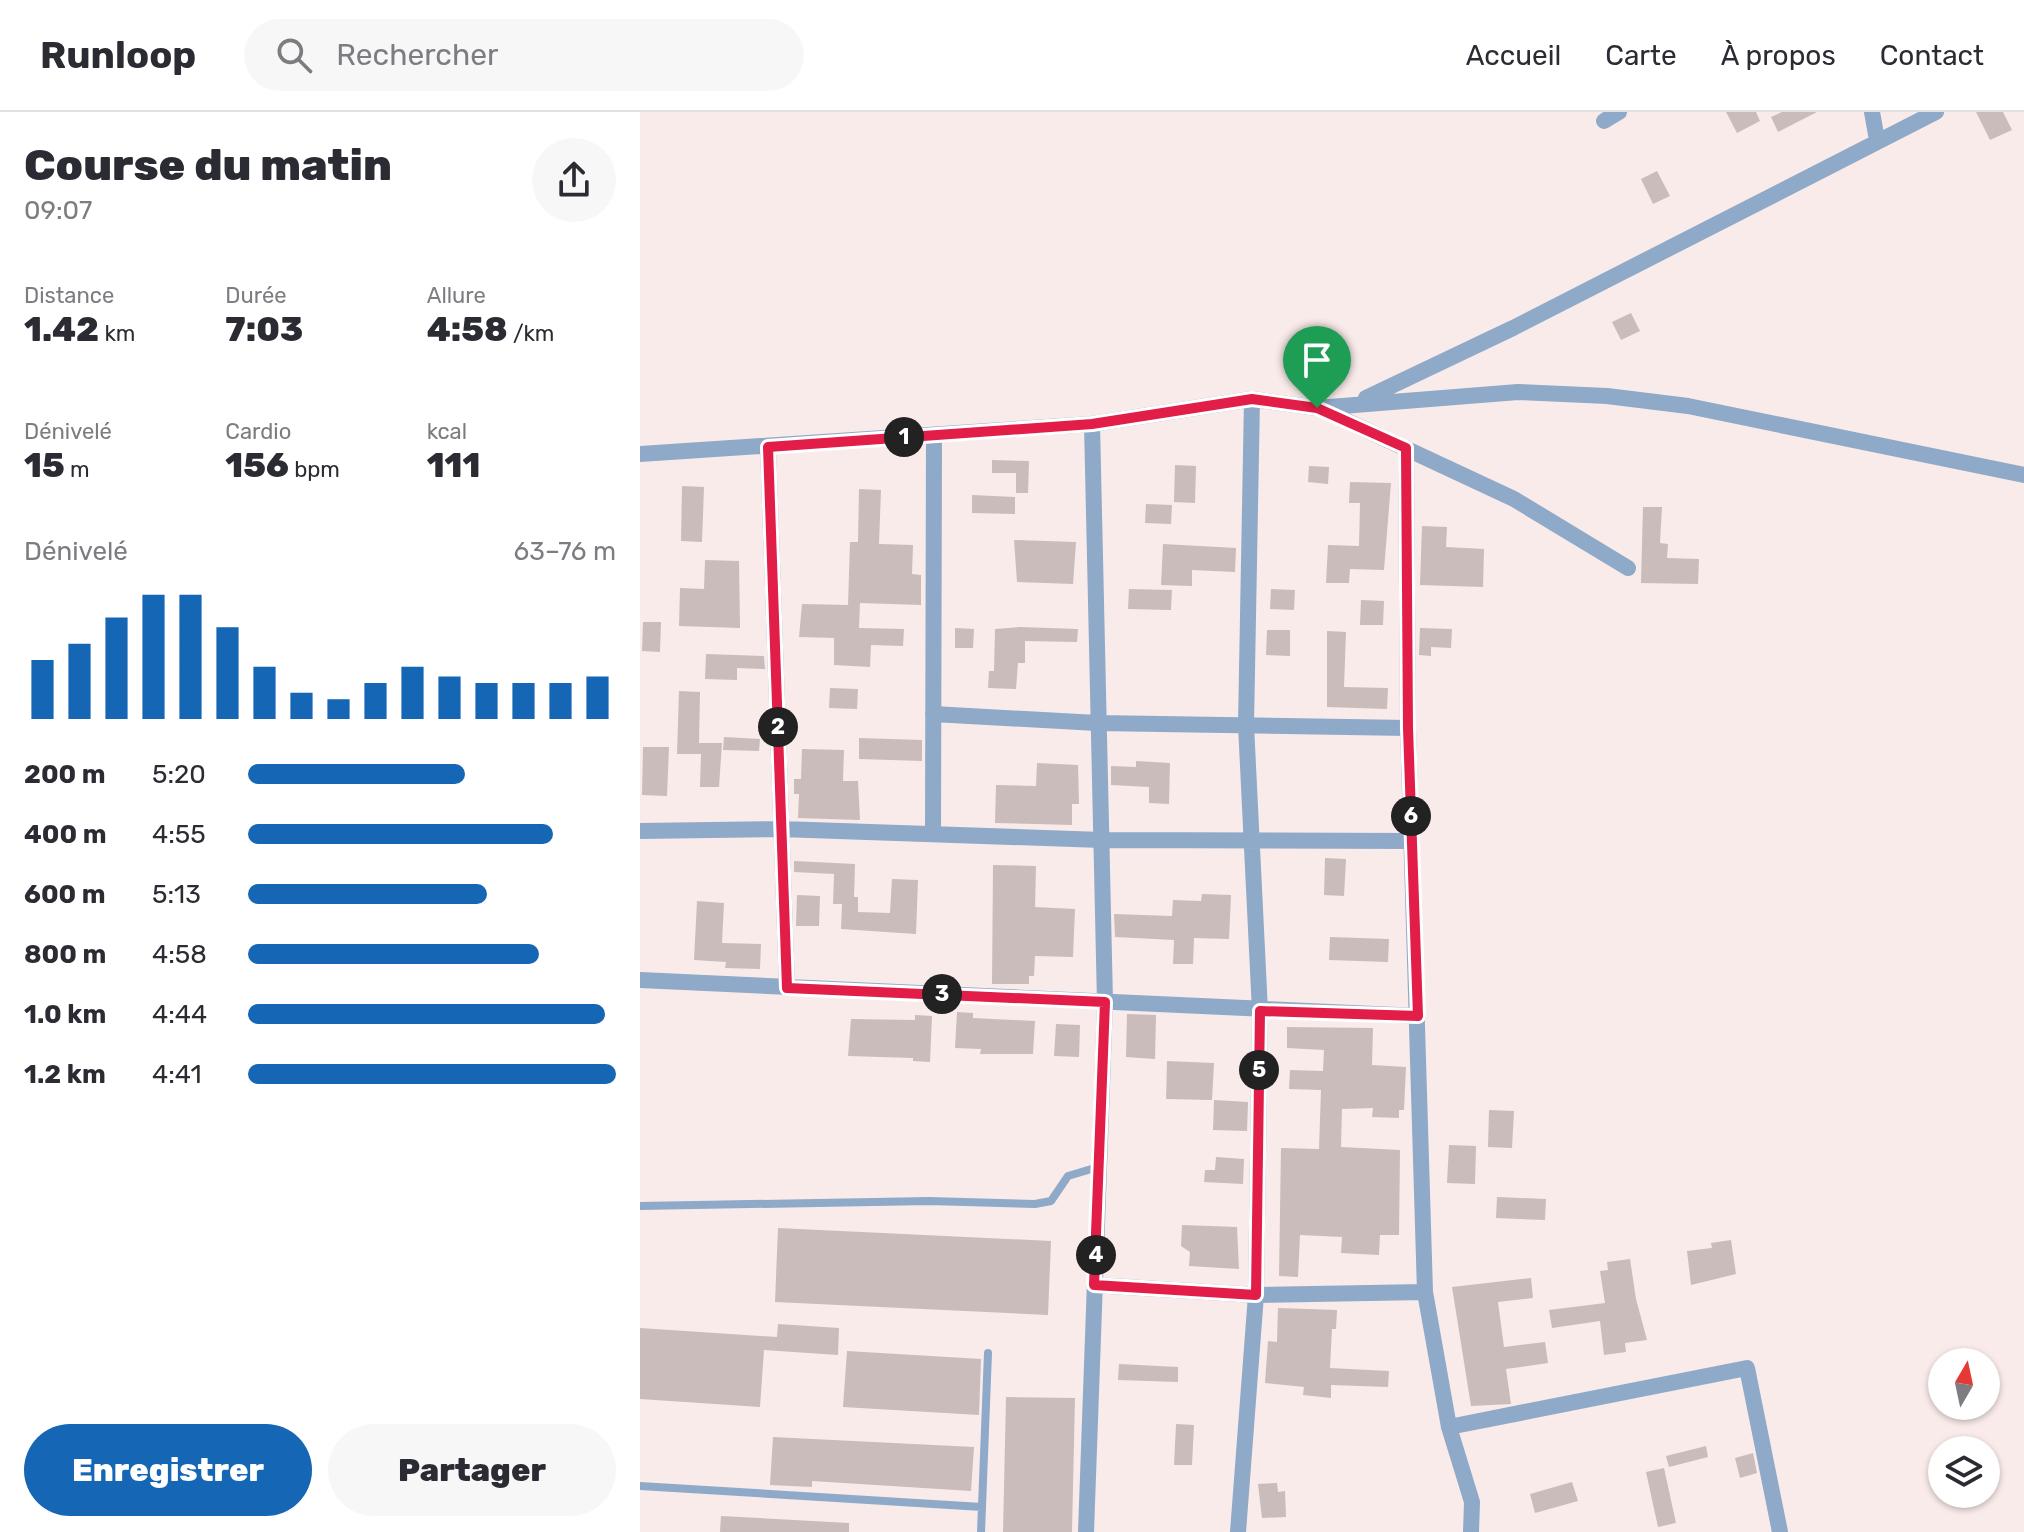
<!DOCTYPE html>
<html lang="fr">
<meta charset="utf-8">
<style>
:root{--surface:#fff;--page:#f7f7f7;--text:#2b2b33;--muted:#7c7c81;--line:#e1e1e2;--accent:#1566b4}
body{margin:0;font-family:Rubik,sans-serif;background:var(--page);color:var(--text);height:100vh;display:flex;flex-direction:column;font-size:30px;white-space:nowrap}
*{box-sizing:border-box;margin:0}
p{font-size:26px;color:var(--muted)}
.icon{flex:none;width:44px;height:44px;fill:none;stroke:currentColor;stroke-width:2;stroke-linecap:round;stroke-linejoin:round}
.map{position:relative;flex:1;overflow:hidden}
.sheet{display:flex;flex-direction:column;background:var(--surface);width:640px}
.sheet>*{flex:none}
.needle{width:52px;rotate:9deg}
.buttons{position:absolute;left:1288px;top:1236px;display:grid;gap:16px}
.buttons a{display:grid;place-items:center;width:72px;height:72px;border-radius:50%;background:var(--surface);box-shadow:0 2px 6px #0004;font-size:40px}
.pin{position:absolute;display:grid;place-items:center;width:68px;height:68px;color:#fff;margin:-82px -34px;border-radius:50% 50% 50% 0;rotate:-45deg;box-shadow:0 0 8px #0007}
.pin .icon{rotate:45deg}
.km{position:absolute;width:40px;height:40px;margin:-20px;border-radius:50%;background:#222;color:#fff;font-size:22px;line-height:40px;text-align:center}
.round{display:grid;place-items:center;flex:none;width:84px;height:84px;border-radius:42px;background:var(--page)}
.headline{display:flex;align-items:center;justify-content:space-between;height:136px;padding:0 24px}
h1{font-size:44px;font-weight:800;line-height:60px}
.stats{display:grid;grid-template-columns:repeat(3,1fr);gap:12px;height:136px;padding:8px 24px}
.stats div{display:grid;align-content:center}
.stats b{font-size:34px;font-weight:800}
.stats small{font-size:22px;font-weight:400}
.stats p{font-size:22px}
.chart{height:224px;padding:16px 24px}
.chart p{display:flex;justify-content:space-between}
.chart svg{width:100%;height:144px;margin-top:8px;stroke:var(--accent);stroke-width:6}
.primary-button{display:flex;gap:16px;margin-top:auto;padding:16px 24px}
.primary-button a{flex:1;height:92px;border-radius:48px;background:var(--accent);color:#fff;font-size:32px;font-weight:800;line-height:92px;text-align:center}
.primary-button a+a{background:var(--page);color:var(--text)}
ul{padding:0 24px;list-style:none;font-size:26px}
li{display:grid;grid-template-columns:128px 96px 1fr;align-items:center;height:60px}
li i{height:20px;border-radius:10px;background:var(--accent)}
header{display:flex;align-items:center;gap:48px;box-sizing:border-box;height:112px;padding:0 40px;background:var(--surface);border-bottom:2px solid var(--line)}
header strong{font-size:38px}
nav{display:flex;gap:44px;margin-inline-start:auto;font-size:28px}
.search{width:560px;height:72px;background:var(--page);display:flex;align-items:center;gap:20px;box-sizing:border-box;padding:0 28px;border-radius:44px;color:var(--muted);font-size:30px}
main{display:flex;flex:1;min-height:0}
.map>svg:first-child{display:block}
</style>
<header>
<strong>Runloop</strong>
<div class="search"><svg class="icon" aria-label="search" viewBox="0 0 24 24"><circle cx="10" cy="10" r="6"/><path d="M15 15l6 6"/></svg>Rechercher</div>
<nav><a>Accueil</a><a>Carte</a><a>À propos</a><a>Contact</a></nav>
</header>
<main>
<section class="sheet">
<div class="headline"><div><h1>Course du matin</h1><p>09:07</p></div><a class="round"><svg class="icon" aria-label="share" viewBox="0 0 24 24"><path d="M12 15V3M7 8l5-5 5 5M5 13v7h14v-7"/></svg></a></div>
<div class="stats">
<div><p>Distance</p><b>1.42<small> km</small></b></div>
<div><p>Durée</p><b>7:03</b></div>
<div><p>Allure</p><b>4:58<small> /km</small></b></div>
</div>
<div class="stats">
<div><p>Dénivelé</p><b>15<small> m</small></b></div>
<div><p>Cardio</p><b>156<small> bpm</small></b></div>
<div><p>kcal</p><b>111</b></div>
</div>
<div class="chart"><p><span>Dénivelé</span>63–76 m</p>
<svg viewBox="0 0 160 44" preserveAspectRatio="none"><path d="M5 44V26M15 44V21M25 44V13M35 44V6M45 44V6M55 44V16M65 44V28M75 44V36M85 44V38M95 44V33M105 44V28M115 44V31M125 44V33M135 44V33M145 44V33M155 44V31"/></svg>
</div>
<ul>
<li><b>200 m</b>5:20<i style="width:59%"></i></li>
<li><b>400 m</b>4:55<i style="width:83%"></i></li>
<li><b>600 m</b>5:13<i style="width:65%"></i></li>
<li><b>800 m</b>4:58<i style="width:79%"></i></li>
<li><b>1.0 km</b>4:44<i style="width:97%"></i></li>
<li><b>1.2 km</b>4:41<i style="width:100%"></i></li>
</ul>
<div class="primary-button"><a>Enregistrer</a><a>Partager</a></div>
</section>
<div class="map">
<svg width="1384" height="1420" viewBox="0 0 1384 1420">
<rect width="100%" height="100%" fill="#f9ebe9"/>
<!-- building -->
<path fill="#c9bcbb" d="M1086,0H1116L1120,9L1097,21Z
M1142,0H1177L1138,20L1131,5Z
M1336,0H1363L1372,18L1350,28Z
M1017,59L1030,84L1013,92L1001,67Z
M991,201L1000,219L981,228L972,210Z
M352,348L389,349L388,381H376V361H352Z
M535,353L556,354L555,391L534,390Z
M669,354L689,355L688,372L668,370Z
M710,370L751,371L744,458L710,457L709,471H686L688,433L719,434L720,391H709Z
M42,374L64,375L62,430L41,429Z
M219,377L241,378L239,432L273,433L272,462L281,463V493L220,491L219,516L264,517L263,534L231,533L230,555L194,553V526L159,525L162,492L208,493L210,430H218Z
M332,383L375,385V402L332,401Z
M506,392L532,393L531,412L505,411Z
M1003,395H1022L1020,431L1028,432L1027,446L1059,447L1058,472L1001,471Z
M782,414L807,415L806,435L844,437L843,475L780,473Z
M374,428L436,430L433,472L377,470Z
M523,432L596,436L595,460L552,458V474L521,473Z
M65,448L99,449L100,516L39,514L40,476L64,477Z
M489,477L532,478L531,498L488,497Z
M631,477L655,478L654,498L630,497Z
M721,488L744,489L743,513H720Z
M3,510H21L20,540L2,539Z
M380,515L438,517L437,530L385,529V551H378L376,577L348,576L349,559H354L355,517Z
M315,516L334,517L333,536H315Z
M780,516L812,517L811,536L791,535V544L779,543Z
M627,518H650V544L626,543Z
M687,519L706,520L704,575L748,576L747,597L687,595Z
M66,542L124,544L125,557L97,556V568L65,567Z
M190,576L218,577L217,597L189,596Z
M39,579L60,580L59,631H82L79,675H60L61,642H37Z
M84,625L120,627L119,639L83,638Z
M219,626L282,628V649L219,647Z
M3,635H29L27,684L2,683Z
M162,637L204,638L203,669H218L220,708L158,706L159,682H154V667H161Z
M496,649L530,651L529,692L509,691V675L471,673V654L496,655Z
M397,651L438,653L439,692H432V713L355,711L356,673L396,674Z
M685,746L706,747L704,784L684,783Z
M154,749L215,752L214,785H218V800L250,801L252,767L278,768L276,822L201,817L202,792H193L194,762L154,760Z
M353,753L396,754L395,795L435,797L433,845L395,844L394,864H389V872H352Z
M562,782L591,783L589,827L554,826L553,852H533L534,828L475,825L474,802L532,804L533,788L561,789Z
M157,783L180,784L179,814H156Z
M57,789L84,791L82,831L121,832L120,857L85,856L86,850L54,848Z
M690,825L749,827L748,850L689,848Z
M317,900L333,901V906L395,909L393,942H340L341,937L315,936Z
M487,902L516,903L515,947L486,945Z
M275,903L292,904L290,950L273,949V946L208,944L211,907L275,908Z
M416,912L440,913L439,945L414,944Z
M647,915L733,916L732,953L766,955L764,998H759V1006L732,1005L733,996L702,997L701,1035L760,1038L759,1123H740L739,1143L701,1141L702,1125L660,1123L658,1165L639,1164L641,1036L679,1037L681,978L649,977L650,958L683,959L684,938L647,936Z
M527,949L574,951L572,988L526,987Z
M574,988L608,990L607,1019L573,1018Z
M849,998L874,999L872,1036L848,1035Z
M809,1033L836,1034L835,1072L807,1071Z
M576,1045L604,1047L603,1072L564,1070L565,1058H575Z
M857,1085L906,1087L905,1108L856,1106Z
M542,1113L597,1115L599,1157L549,1154L550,1140L541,1134Z
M138,1116L411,1129L408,1203L135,1190Z
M1091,1128L1096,1162L1051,1173L1047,1139L1072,1136L1071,1131Z
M990,1147L996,1187L1007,1228L985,1231L986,1240L964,1243L960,1209L912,1216L909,1198L965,1191L960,1159L968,1158L967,1150Z
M891,1166L893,1186L858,1190L864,1235L905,1230L908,1251L866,1257L871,1292L831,1294L812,1175Z
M638,1196L697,1198L696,1217H692L690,1256L749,1259L748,1275L691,1273V1286L663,1283L664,1275L625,1271L628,1229L637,1230Z
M138,1212L199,1216L198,1243L124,1238L120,1295L0,1287V1216L137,1225Z
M207,1239L341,1247L339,1303L203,1295Z
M479,1252L538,1255V1270L478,1268Z
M366,1285L435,1286L432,1420H363Z
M536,1312L554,1313L552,1353H534Z
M133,1325L334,1335L331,1379L172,1369V1375L130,1373Z
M1066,1334L1068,1345L1029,1355L1026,1344Z
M1113,1341L1117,1361L1100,1366L1095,1346Z
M1024,1356L1036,1411L1018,1415L1006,1360Z
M932,1370L938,1389L895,1401L890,1382Z
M637,1371L638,1380L645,1379L646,1405L622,1406L618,1372Z
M81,1404L209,1411V1420H80Z"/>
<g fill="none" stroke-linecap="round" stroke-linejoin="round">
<!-- service -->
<path stroke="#8fa9c8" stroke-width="8" d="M0,1094L289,1089L395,1092L411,1089L428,1064L458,1055
M0,1374L342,1395
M341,1420L348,1241"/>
<!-- minor -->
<path stroke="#8fa9c8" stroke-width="16" d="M1232,0L1237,28
M964,9L979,0
M726,286L873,216L1296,0
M679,296L874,387L988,456
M128,335L147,876
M766,336L768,616L785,1180L809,1315L832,1390L831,1420
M0,342L452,312L612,287L677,296L878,280L967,284L1048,294L1384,363
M293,602L457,611L768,616
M0,719L141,717L462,728L772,729
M293,722L294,323
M0,868L778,904
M454,1173L616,1183L785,1180
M809,1315L1107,1256L1140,1420
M446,1420L465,890L452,312
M598,1420L616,1183L620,899L606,613L612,287"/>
</g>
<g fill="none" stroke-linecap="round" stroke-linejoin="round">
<!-- route casing -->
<g stroke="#fff" stroke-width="16">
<path id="route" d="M612,287L677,296L766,336L768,616L778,904L620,899L616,1183L454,1173L465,890L147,876L128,335L452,312Z"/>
</g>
<!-- route -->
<use href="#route" stroke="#e11d48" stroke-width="10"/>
</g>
</svg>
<div class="buttons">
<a><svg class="needle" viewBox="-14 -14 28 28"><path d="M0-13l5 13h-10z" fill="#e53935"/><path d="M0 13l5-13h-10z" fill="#7c7c81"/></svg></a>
<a><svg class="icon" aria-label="layers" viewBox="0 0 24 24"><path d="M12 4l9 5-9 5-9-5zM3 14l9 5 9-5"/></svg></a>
</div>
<div class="pin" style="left:677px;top:296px;background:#1e9e55"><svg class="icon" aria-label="arrive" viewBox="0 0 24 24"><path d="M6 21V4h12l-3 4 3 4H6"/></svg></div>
<b class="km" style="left:264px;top:325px">1</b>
<b class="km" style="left:138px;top:615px">2</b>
<b class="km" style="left:302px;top:882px">3</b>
<b class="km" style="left:456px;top:1143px">4</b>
<b class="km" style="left:619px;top:958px">5</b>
<b class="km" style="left:771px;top:704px">6</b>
</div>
</main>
